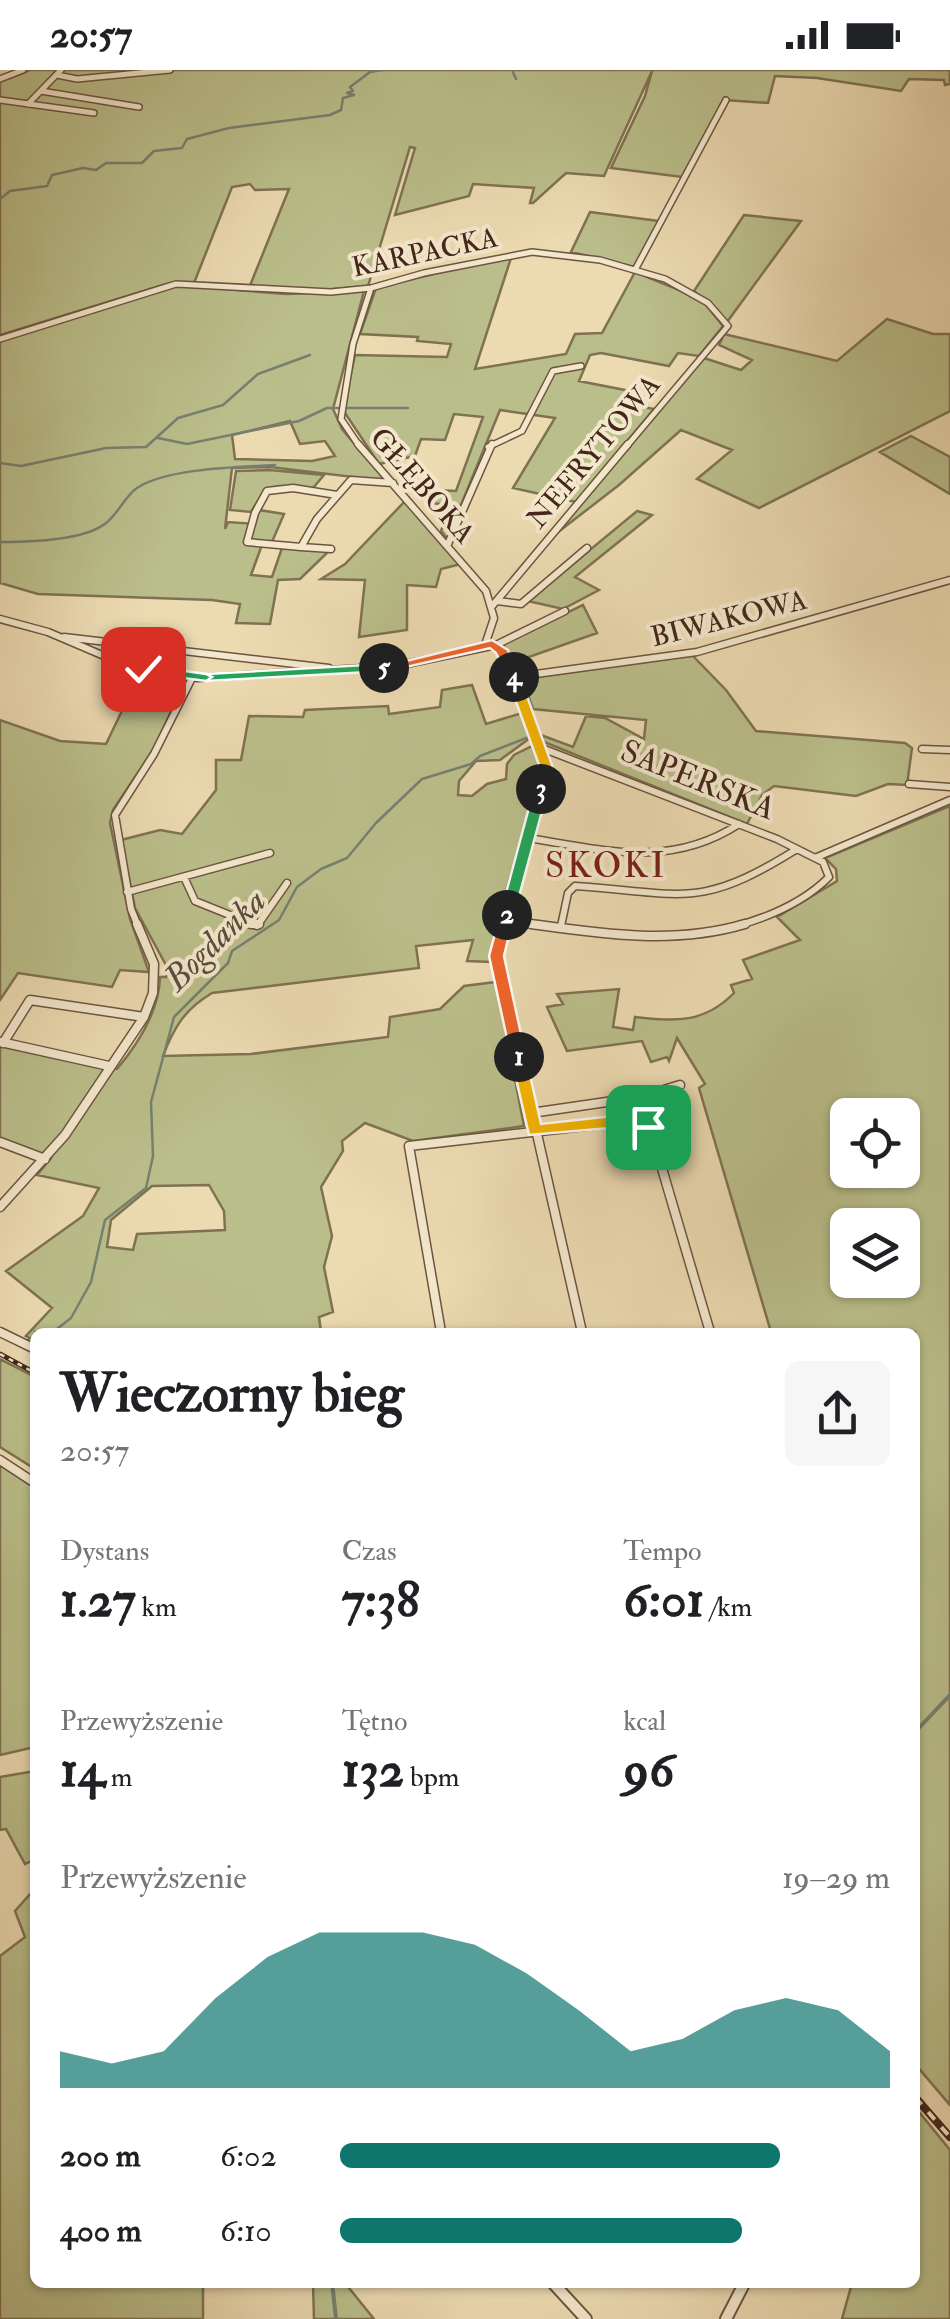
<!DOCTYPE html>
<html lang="pl">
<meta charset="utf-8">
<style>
:root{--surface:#fff;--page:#f6f6f6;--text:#202124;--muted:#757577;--accent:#0f766e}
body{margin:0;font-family:"IM FELL Double Pica",serif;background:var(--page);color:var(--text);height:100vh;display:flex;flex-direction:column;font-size:38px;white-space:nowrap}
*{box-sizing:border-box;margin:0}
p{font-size:32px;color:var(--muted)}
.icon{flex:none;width:55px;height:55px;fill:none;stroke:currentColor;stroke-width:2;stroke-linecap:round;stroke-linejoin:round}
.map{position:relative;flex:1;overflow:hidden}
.details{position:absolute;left:30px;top:1258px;width:890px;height:960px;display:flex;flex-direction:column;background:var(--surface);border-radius:15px;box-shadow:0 2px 8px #0004}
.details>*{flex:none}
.fabs{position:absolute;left:830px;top:1028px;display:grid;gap:20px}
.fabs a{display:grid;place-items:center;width:90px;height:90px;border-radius:15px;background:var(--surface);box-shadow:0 2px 8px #0004;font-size:50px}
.pin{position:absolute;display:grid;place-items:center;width:85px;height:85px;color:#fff;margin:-42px;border-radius:20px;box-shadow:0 5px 15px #0006}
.km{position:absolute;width:50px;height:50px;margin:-25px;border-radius:50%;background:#222;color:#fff;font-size:28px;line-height:50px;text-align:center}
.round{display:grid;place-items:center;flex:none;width:105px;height:105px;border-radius:15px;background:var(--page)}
.summary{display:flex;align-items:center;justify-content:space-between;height:170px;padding:0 30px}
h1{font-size:55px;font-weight:700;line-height:75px}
.metrics{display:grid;grid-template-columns:repeat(3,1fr);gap:15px;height:170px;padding:10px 30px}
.metrics div{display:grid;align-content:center}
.metrics b{font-size:50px;font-weight:700}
.metrics small{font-size:28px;font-weight:400}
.metrics p{font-size:28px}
.chart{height:280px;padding:20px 30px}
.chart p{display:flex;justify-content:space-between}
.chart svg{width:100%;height:180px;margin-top:10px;fill:var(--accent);opacity:.7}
ul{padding:0 30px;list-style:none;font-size:32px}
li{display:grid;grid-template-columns:160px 120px 1fr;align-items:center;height:75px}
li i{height:25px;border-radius:12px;background:var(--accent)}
.status{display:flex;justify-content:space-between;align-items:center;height:70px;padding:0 50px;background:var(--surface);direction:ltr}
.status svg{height:28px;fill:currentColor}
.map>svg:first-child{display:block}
</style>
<div class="status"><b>20:57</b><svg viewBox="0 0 49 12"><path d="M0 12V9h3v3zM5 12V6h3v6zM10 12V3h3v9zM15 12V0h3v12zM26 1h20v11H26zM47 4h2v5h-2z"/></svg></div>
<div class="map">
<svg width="950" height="2249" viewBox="0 0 950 2249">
<rect width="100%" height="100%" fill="#ecdab1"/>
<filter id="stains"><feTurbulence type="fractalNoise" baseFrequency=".002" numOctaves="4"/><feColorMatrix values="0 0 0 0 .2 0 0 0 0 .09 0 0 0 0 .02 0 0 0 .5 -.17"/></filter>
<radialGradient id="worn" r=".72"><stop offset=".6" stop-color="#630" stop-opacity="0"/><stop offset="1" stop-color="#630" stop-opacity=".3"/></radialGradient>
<!-- green -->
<path fill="#babe8a" stroke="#7f7252" stroke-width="2.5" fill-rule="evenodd" d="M30,0H950V14L945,15L944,10L909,9L901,21L817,8L775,6L768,33L724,30L682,107L611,98L645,26L652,1L604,106L566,103L533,133H530L534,118L473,114L469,126L395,145L415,78L410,77L368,216L311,221L249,218L289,119L255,120L250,114L232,117L194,213L166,214L0,265V11Z
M590,142L659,151L635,197L571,182Z
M744,145L801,151L727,252L694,221Z
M512,185L475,299L566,284L575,264L602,263L635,202L701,229L723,256L699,286L678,283L669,296L601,283L590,285L579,311L635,322L628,334L654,339L576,432L513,418L555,348L500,340L447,469L441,461L451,435L430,433L435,420L456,421L483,347L454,344L445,370L421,369L415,386L379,394L343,340L355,285L447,287L451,274L417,271L418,267L360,264L376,218Z
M176,215L286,224L364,221L333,339L342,359L386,411L270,397L232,398L225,459L228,452L255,454L259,440L284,444L272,472H263L251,505L272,507L282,478L329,481L300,509L278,510L270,554L236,553L240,534L212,530L38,524L0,513V268ZM290,351L300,374L325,371L335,386L312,391L235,389L232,365Z
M887,249L933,264H950V341L759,438L697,409L732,380L681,360L619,415L553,466L704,288L741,300L752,290L719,275L724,264L837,291Z
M911,366L950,387V424L880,382Z
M269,400L324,405L313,418L279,416L265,419L251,442L230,440L236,401Z
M406,430L461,494L441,499L436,517L407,515V560L359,567L365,510L321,509L345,494Z
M637,441L652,445L575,507L599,520L563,539L528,531Z
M583,535L597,563L512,593L503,574Z
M692,585L726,620L756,661L905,673L912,678L907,715L888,714L856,726L774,716L762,725L747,754L544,672L541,665L573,677L586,646L605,648L644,669L646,650L533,639L522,609Z
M472,615L486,654L522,643L530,668L500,690L476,691L459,711L458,725L472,726L487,714L506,709L507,694L514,685L534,675L541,697L495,860L491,892L467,891L473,870L416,876L419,898L212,923C185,939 174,957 163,986L251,984L388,967L390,947L440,939L464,916L496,912L524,1056L413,1071L365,1053L342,1071L343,1081L321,1117L332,1166L324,1197L333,1242L319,1247L321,1262H35V1271L26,1266L52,1238L6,1201L83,1146L99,1118L37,1105L51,1088L0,1068V975L117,999C138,974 159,940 160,907H166L167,897L135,838L121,770L160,760L182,764L216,720V690H241L249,646L303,647L305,640L388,636L389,644L440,637L442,620ZM209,1115L224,1141L225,1160L137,1164L133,1180L107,1177L111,1150L152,1116Z
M131,622L177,628L155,677L113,740L110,753L130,849L149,902L120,900L112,917L18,903L0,930V650L60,671L106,674Z
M950,736V2035L915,1994V1262H771L699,1018L705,1014L677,968L669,991L667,987L651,992L642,971L567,981L547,937L563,934L557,924L619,919L613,957L633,960L635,947C675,952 705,953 734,923L731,915L752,909L743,890L800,870L777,847L837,811L836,799L825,788ZM848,1045H902V1100H848ZM848,1155H902V1210H848Z
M0,1289L35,1307V1399L0,1377Z
M0,1395L35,1418V1677L0,1685Z
M35,1701V1789L25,1794L6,1759L0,1760V1707Z
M32,1822L35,2212L203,2213V2249H0V1886L25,1867L15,1841Z
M915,2037L950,2080V2249H842L852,2213L915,2212Z
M313,2213H345L374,2249H314Z"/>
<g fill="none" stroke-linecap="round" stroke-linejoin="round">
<!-- stream-far1 -->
<path stroke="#778070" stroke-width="2.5" d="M512,0L516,9
M0,129L10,121L47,116L52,105L83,98L96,100L106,93H142L154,81L182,78L187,69L229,58L330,45L341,40L343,28L354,25L347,23L353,21L350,17L370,2L383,0
M158,368L187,374L299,351L327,338H408
M0,393L21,396L106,378L146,377L178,348L223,335L258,304L310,285
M0,472C28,472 84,471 106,453C118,444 125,426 137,418C167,398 239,397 275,395
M53,1262L71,1248L91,1212L105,1150L146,1118L153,1086L151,1032L174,947L228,893L232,881L279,850L297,817L321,799L347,788L376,753L422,709L471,694L480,686L529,667
M28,1270H35"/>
<!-- stream -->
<path stroke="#778070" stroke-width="4" d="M915,1662L950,1625
M332,2212L336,2249"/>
<!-- minor-far3 casing -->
<g stroke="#6e5440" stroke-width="8">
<path id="minor-far3" d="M57,5L77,9L170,0
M0,9L23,0
M41,21L139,37
M0,30L94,43
M28,34L61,0
M635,200L726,30
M0,269L176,214L331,222L371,218L424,203L532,182L600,190L665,209L708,233L728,256L626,377
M360,377L341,349L353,274L371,218
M488,377L522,361L553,301L581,296"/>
</g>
<!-- minor-far2 casing -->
<g stroke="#6e5440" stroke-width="9">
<path id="minor-far2" d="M358,374L486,521L494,548L485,575
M337,425L293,418L267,421L255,443L247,472L301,477L317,449L351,410L393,413
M448,474L492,374
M301,477L331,479
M497,531L521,534L587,478
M493,535L628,374
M0,549L48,562L123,594L198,608L397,596L496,575L565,541
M64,567L329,598
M496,575L512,603L546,697L505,856
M514,607L697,582L950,510
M539,677L777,769L823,792L829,807C805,831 769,847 736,856
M922,679L950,680
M909,714L950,717
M528,768C604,780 670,799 739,754
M815,788L950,730
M184,807L195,831L257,856L287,813
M127,822L270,783
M505,850L549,856
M138,856L131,839L115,745L154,684L192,608
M561,856L568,823L575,816C683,823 698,841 797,779"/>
</g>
<!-- minor-far1 casing -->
<g stroke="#6e5440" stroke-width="11">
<path id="minor-far1" d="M251,854H259
M506,854L497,888L582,1262
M531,854C603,864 674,875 745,854
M1,972L109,996
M3,973L30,930L144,947
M531,1043L641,1027L680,1015
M0,1072L45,1089
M0,1137L65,1065L144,947L153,923L154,894L137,854
M0,1262L35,1279
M441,1262L409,1076L628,1051L642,1053L651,1061L710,1262
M0,1390L35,1413"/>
</g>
<!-- minor casing -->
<g stroke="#6e5440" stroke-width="14">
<path id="minor" d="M552,2212L586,2249
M726,2249L745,2212"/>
</g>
<!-- minor-far3 -->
<use href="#minor-far3" stroke="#f3e7cc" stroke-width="5"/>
<!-- minor-far2 -->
<use href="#minor-far2" stroke="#f3e7cc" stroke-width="6"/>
<!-- minor-far1 -->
<use href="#minor-far1" stroke="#f3e7cc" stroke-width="8"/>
<!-- minor -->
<use href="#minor" stroke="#f3e7cc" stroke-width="10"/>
<!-- rail-far1 casing -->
<g stroke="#44271b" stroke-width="5">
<path id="rail-far1" d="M0,1284L35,1303"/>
</g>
<!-- rail casing -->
<g stroke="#44271b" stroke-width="8">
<path id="rail" d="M915,2027L950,2067"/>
</g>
<!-- rail-far1 -->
<use href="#rail-far1" stroke="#f3e7cc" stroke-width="2.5" stroke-dasharray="5" stroke-linecap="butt"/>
<!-- rail -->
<use href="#rail" stroke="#f3e7cc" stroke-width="4" stroke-dasharray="10" stroke-linecap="butt"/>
</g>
<!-- split-1 -->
<path fill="#f5b400" stroke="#fff" stroke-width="2.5" d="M519,982L526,987L541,1054L622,1045L638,1046L654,1053V1061L622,1057L529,1065L511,987Z"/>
<!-- split-2 -->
<path fill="#f0652b" stroke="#fff" stroke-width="2.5" d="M507,840L514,845L504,886L526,987L519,993L511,987L489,886L500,845Z"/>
<!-- split-3 -->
<path fill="#22a559" stroke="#fff" stroke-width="2.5" d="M541,715L548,719L514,845L507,850L500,845L534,719Z"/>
<!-- split-4 -->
<path fill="#f5b400" stroke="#fff" stroke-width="2.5" d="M514,603L520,607L552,695L548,719L541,723L534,719L539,695L507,607Z"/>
<!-- split-5 -->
<path fill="#f0652b" stroke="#fff" stroke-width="2.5" d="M492,570L508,580L518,610H509L496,583L490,578L384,602L377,598Z"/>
<!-- split-6 -->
<path fill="#22a559" stroke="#fff" stroke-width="2.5" d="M384,594L390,598L388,601L206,611L199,607L206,604Z"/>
<!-- split-7 -->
<path fill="#22a559" stroke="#fff" stroke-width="2.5" d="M143,595L206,604L212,607L206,611L138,602V597Z"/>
<g text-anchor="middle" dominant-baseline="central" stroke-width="8" stroke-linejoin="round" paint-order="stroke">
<!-- far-street labels -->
<g font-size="28" fill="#44271b" stroke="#f3e7cc">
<text transform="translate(425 183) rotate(-12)">KARPACKA</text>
<text transform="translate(594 382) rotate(-50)">NEFRYTOWA</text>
<text transform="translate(422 416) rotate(49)">GŁĘBOKA</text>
<text transform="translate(729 549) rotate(-14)">BIWAKOWA</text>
</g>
<!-- street labels -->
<g font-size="32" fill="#44271b" stroke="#f3e7cc">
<text transform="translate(698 710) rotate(22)">SAPERSKA</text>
</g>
<!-- neighbourhood labels -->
<g font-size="35" letter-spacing="2.5" fill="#7a1f14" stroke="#f3e7cc">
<text x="606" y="796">SKOKI</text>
</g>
<!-- water labels -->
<g font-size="35" font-style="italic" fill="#594c3e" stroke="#f3e7cc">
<text transform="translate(215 870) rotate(-45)">Bogdanka</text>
</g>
</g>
<rect width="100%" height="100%" filter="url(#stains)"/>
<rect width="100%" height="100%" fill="url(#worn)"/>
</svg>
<div class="fabs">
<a><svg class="icon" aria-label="locate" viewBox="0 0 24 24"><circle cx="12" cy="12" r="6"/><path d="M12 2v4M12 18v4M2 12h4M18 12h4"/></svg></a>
<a><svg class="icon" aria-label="layers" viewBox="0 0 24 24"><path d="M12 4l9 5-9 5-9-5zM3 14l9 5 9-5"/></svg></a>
</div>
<div class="pin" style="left:648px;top:1057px;background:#1e9e55"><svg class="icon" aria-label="arrive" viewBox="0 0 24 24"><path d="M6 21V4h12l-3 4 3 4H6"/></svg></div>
<div class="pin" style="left:143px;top:599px;background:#d93025"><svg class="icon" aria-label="check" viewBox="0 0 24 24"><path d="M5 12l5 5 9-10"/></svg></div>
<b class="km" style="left:519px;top:987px">1</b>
<b class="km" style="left:507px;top:845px">2</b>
<b class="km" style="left:541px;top:719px">3</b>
<b class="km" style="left:514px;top:607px">4</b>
<b class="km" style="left:384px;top:598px">5</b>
<section class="details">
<div class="summary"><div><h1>Wieczorny bieg</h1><p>20:57</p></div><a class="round"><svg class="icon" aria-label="share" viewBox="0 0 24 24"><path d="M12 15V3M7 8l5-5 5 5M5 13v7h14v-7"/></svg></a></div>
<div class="metrics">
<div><p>Dystans</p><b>1.27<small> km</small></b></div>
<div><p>Czas</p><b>7:38</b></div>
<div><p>Tempo</p><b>6:01<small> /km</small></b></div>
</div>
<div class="metrics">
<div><p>Przewyższenie</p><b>14<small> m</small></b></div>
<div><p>Tętno</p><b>132<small> bpm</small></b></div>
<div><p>kcal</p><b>96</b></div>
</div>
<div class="chart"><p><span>Przewyższenie</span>19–29 m</p>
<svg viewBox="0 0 160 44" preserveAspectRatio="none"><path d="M0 44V35L10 38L20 35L30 22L40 12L50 6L60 6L70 6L80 9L90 16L100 25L110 35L120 32L130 25L140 22L150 25L160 35V44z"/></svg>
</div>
<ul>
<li><b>200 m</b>6:02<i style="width:80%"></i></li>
<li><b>400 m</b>6:10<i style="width:73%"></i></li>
</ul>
</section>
</div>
